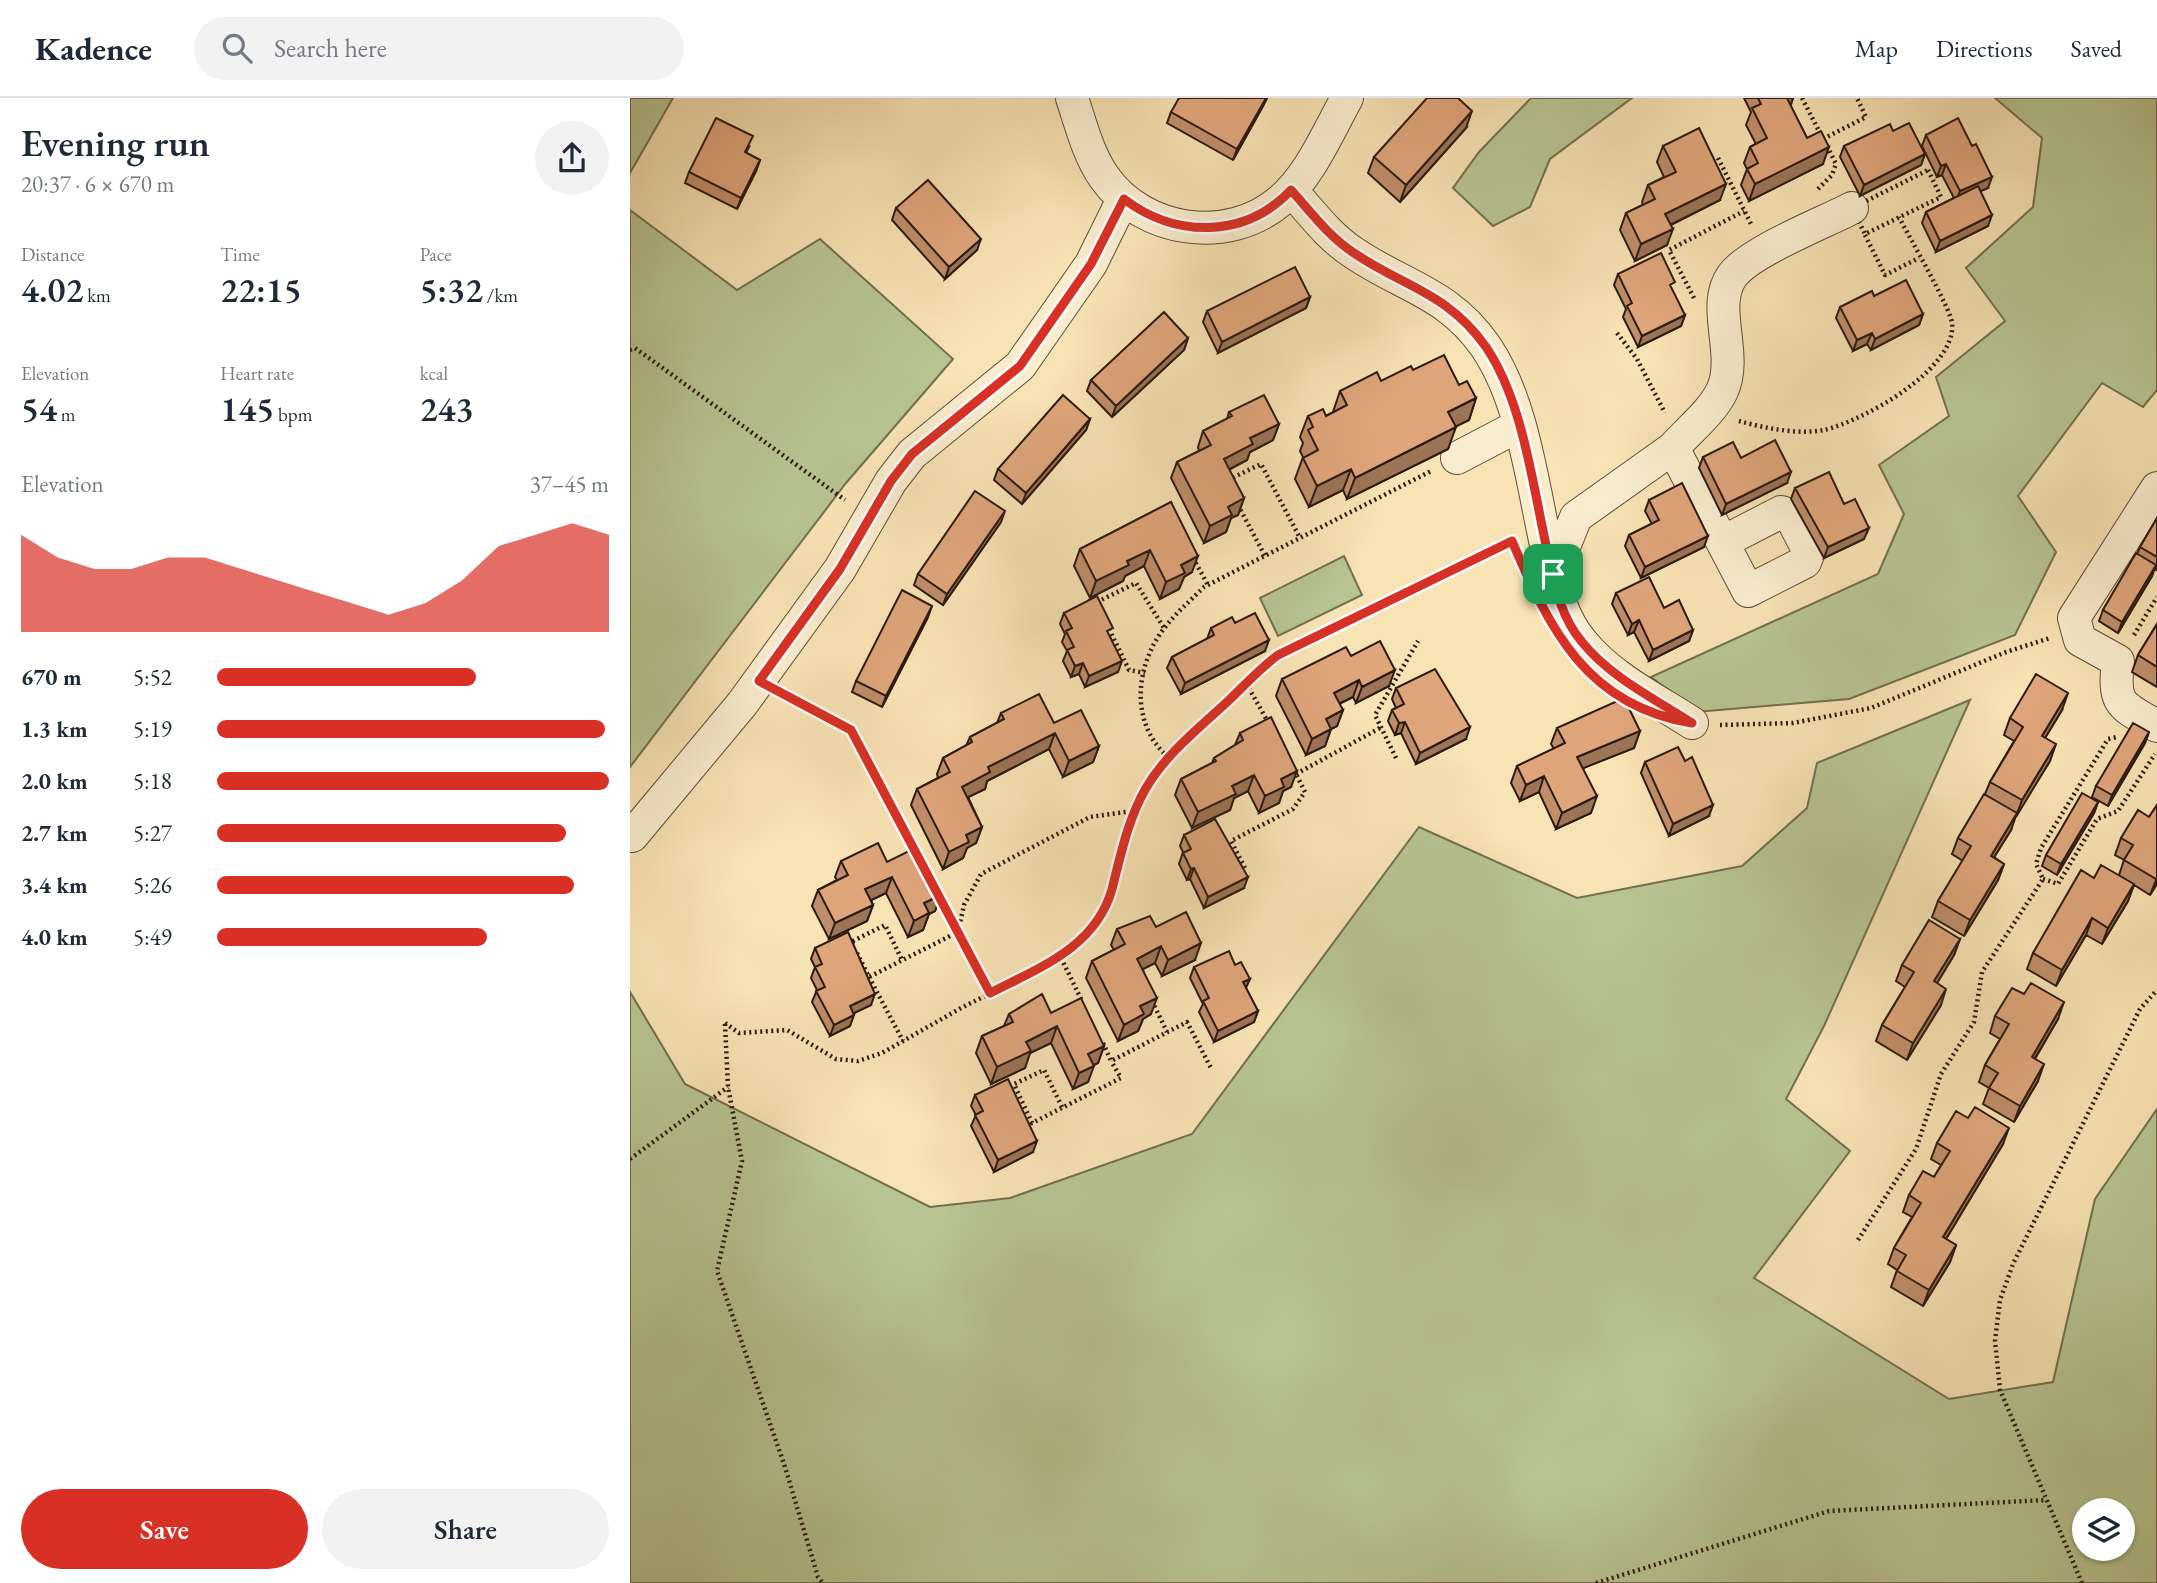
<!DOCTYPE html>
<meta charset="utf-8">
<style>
:root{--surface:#fff;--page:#f2f2f3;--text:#1f2937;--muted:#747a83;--line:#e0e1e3;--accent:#d93025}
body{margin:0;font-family:"EB Garamond",serif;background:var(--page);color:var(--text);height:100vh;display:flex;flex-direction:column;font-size:26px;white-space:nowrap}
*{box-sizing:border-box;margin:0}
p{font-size:23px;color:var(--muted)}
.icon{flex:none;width:38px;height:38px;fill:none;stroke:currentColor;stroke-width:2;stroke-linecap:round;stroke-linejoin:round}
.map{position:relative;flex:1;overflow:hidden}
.sheet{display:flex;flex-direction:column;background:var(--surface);width:630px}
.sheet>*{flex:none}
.fabs{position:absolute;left:1442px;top:1400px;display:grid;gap:14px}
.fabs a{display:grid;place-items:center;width:63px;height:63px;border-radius:50%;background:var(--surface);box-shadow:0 2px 5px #0004;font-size:35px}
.pin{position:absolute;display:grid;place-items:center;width:60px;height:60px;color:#fff;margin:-30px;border-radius:14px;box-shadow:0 4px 10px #0006}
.round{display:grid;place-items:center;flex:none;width:74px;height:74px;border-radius:37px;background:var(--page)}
.headline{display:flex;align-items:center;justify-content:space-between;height:119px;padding:0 21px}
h1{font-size:38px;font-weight:600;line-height:52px}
.metrics{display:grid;grid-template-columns:repeat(3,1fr);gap:10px;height:119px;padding:7px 21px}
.metrics div{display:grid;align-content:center}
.metrics b{font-size:35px;font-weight:600}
.metrics small{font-size:19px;font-weight:400}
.metrics p{font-size:19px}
.chart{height:196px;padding:14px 21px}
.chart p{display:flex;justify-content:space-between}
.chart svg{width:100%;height:126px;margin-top:7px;fill:var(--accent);opacity:.7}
.action{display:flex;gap:14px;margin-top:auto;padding:14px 21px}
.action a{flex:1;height:80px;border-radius:42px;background:var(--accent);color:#fff;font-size:28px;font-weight:600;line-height:80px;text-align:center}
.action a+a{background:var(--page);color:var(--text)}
ul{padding:0 21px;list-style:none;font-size:23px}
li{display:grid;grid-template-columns:112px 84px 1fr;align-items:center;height:52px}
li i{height:18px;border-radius:9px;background:var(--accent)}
header{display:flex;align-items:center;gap:42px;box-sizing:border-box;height:98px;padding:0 35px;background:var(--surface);border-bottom:2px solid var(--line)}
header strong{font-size:33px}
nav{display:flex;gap:38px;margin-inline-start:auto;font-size:24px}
.search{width:490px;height:63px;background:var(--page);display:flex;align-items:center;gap:18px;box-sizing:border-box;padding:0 24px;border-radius:38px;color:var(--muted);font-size:26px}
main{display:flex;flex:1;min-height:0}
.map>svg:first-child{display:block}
</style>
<header>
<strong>Kadence</strong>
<div class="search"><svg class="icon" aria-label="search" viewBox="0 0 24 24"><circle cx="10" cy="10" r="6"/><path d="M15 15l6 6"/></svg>Search here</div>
<nav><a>Map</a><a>Directions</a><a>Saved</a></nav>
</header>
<main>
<section class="sheet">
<div class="headline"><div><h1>Evening run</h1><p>20:37 · 6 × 670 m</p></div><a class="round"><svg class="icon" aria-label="share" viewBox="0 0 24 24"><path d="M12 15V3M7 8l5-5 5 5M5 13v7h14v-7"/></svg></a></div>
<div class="metrics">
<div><p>Distance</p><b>4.02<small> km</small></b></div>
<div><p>Time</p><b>22:15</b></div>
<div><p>Pace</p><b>5:32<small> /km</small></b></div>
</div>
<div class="metrics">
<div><p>Elevation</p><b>54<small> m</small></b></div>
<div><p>Heart rate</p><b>145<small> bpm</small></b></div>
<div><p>kcal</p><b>243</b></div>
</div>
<div class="chart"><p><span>Elevation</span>37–45 m</p>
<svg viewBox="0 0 160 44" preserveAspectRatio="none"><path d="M0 44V10L10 18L20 22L30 22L40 18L50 18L60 22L70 26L80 30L90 34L100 38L110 34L120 26L130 14L140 10L150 6L160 10V44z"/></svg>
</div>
<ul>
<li><b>670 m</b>5:52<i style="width:66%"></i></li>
<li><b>1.3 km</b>5:19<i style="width:99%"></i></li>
<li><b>2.0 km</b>5:18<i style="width:100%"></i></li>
<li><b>2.7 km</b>5:27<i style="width:89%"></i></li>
<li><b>3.4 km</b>5:26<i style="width:91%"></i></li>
<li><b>4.0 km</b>5:49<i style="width:69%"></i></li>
</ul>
<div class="action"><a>Save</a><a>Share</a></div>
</section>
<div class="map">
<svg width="1527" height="1485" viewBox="0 0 1527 1485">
<rect width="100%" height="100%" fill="#f8e3b4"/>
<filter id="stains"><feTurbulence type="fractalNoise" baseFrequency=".00286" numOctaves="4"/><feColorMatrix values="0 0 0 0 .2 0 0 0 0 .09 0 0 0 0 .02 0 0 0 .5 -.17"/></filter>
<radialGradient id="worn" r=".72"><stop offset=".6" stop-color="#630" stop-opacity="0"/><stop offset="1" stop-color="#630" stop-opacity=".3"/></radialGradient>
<!-- green -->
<path fill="#b8c591" stroke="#727050" stroke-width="2" fill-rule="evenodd" d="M0,0H43L0,75Z
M901,0H1002L920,61L900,109L863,128L823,90L849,54Z
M1365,0H1527V292L1513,309L1472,285L1388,398L1426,454L1385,537L1219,601L1066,614L1021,579L1248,476L1274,416L1249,367L1319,318L1306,279L1375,223L1336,170L1403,109L1412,40Z
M0,112L107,192L190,141L323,261L216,385L0,669Z
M714,458L732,497L648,538L630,500Z
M1340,602L1194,928L1156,1001L1220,1053L1124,1180L1319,1301L1423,1284L1465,1101L1527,1011V1485H0V894L55,986L300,1109L380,1100L562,1036L789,729L947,800L1112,768L1177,710L1187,665ZM1454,1412H1493V1451H1454Z"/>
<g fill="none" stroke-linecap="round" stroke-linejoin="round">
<!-- minor casing -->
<g stroke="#5f4c39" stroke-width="34">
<path id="minor" d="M442,0C451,27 458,56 474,79C513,135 598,147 650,103C680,78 698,34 717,0
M661,92C681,114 699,139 724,155C774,189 819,195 856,249C894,305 903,391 918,456C925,487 930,518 952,544C980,579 1025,601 1062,625
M827,360L888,328
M1527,390L1444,520L1450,542L1488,563C1483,607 1490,607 1527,628
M1093,444L1151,414L1160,417L1179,454L1175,464L1118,493L1043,350C1058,333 1082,314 1092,293C1109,256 1080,209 1102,178C1119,154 1193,125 1222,110
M923,476L946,419L1043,350
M2,738L112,606L210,471L261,383L282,356L390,268L461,166L493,101"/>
</g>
<!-- path -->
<path stroke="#2c1a10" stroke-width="4.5" stroke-dasharray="2 3.5" stroke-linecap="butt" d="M1172,0L1191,37
M1193,41L1236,19L1227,0
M1088,60L1122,128
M1298,72L1311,99L1235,136L1222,110Z
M1188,91L1202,77L1206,66L1197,48
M1235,137L1255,177L1289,160
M1064,200L1039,152L1114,113
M987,235L1007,261L1035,315
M0,252L5,250L215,402
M1109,323C1135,330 1167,337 1194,332C1233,323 1327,271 1322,225C1320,209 1279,139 1269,119
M598,382L631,366L670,440
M608,407L635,458
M563,460L578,487
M467,504L506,485L534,530
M479,531L499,572L515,575
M1504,537L1527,499
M616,585L638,624
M155,596L221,632L286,756
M1090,627L1163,625L1241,610L1376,554L1420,540
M538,659C499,625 505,566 536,528C547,514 561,502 574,489L801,373
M766,660L745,617L788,543
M664,671L666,676L750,630
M615,770L601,743L663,711L675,694L666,676
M1413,781L1428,786L1467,721L1488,713L1525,656
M307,794L360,895
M223,847L221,844L255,827L272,862
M227,855L239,879L328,834L334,807L351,776L460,719L503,713
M431,860L452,903
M239,879L273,943
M522,903L537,934
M95,925L109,935L157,932L206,961L228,963L252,955L331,910L431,860L462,830L481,795L503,713L518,687L538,659L628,572L648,557L882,443
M95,926L98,989L112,1063L87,1173L154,1366L188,1479L193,1485
M473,945L481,963L557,924L581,970
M432,1009L414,972L384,986L402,1025L491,980L481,963
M0,1061L98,989
M1228,1142L1286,1051L1311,976L1344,924L1352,874L1413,781L1406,766L1411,750L1478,641L1487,639
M966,1485L1199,1413L1416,1402
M1452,1485L1370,1292L1365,1243L1370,1202L1383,1166L1510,911L1527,892"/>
<!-- minor -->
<use href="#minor" stroke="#faedce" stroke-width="32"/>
</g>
<!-- wall -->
<path fill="#c08e6a" stroke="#2c1a10" stroke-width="2" d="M637,0L633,8L603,62L537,25L541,14Z
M1114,0H1163L1160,7L1177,40L1193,66L1119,103L1111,87L1117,71L1114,65L1120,49L1126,46L1116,27L1121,14Z
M836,30L770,104L738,75L744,59Z
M1263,33L1295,56L1291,67L1230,98L1210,59L1214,48Z
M1296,37L1358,90L1350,93L1358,128L1306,154L1292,125L1296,114L1324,100L1312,77L1307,79L1292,48Z
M1033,48L1090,102L1041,127L1037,147L1005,163L990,132L996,115L1013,107L1012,104L1018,87L1034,79L1027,64Z
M119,49L116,55L130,62L126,73L107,111L55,85L59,74Z
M266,110L347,152L315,181L262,122Z
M988,176L1055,217L1051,228L1008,249L993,219L996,211L984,187Z
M1244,198L1293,216L1289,227L1241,252L1237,246L1223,253L1206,220L1210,209Z
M680,199L676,210L588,255L573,224L577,213Z
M558,240L554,252L482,319L457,293L461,282Z
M783,272L829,287L846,300L839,322L825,328L818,351L717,401L713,392L679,409L665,381L673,359L670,353L673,345L670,339L678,318H696L703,314L710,293L751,283Z
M599,314L649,326L643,342L620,354L617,362L599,372L614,400L608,417L601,420L596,434L574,445L541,380L547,364L569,353L568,349L573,333L597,321Z
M460,321L456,332L392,406L364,382L368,371Z
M1073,359L1111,360L1157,385L1092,417L1069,370Z
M1165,390L1214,406L1234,441L1194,460L1161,401Z
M1019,402L1074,449L1011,480L995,448L999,437L1022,426L1015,413Z
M541,404L562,474L554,479L549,491L530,501L514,468L495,478L493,483L460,500L444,468L450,451Z
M1527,420V470L1526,472L1524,471L1522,478L1488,535L1469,523L1473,512L1507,456L1510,449Z
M371,424L313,507L284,487L288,476Z
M986,495L1034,510L1063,532L1059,543L1019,563L1004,534L998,537L982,506Z
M434,515L480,538L488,574L455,589L449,576L441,579L433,563L437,553L432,544L435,536L430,526Z
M298,519L252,609L222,594L226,583Z
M605,525L635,553L551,596L537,570L542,559L577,541L581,530Z
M1527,526V589L1502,574L1508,557Z
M721,558L759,588L726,605L723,599L709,606L713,612L707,628L701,631L695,648L676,657L646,598L652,581Z
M766,590L836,641L786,666L771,635L765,637L758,623L762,612L766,610L762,601Z
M1432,612L1415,640L1420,663L1385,718L1381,732L1364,759L1374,766L1368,782L1334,838L1302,819L1308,803L1333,763L1322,756L1328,740L1355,696L1360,684L1384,643L1374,637L1380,620Z
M371,615L424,625L469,648L463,664L433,679L419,651L357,683L355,691L338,699L352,729L346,745L337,750L333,760L313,771L281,707L287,691L308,680L307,676L313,660L336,648L340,639L367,625Z
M927,630L1010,633L1004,650L953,670L961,715L926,731L909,694L890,703L881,685L887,668L924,651L921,646Z
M1519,634L1515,645L1478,708L1462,699L1466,688Z
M610,635L661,689L653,693L649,705L629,715L618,693L604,700L600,712L562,730L545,697L551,681L582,665L584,660L605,647Z
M1015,664L1079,718L1039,738L1011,675Z
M1468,704L1464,715L1427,777L1412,768L1416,757Z
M1527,707V786L1520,797L1504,787L1498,803L1472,846L1456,837L1426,888L1397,871L1403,855L1464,780L1489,777L1494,762L1485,757L1491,740L1519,719Z
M554,737L614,790L574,810L560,781L557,782L549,766L553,754L550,748Z
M211,763L257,764L311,797L305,813L299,816L293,832L278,839L256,795L241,802L243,807L237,823L199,841L182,808L188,792L207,782L205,779Z
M526,829L565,862L532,878L525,865L513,871L521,916L513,921L508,933L488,943L456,880L462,863L484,852L481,847L487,831Z
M1330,841L1324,857L1307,885L1311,907L1277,962L1246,943L1252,927L1275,889L1266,883L1272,867Z
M185,850L241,907L224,915L220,928L200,938L182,904L187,892L181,880L185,869L181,861Z
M564,869L616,890L628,913L624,924L584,944L569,914L573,906L560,880Z
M421,915L474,948L468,965L463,967L458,984L443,991L421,945L400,955L395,970L361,986L346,955L352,938L374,928L379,916Z
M1365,918L1428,921L1405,961L1408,983L1384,1024L1353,1006L1359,990L1349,984L1355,967L1370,941L1360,935Z
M345,997L403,1054L364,1074L341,1028L346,1017L341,1008Z
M1307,1045L1373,1046L1316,1141L1326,1147L1320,1164L1293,1208L1261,1189L1267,1172L1258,1166L1264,1150L1282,1119L1273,1114L1279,1097L1304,1079L1311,1067L1301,1061Z"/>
<!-- shaded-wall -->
<path fill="#9c7456" stroke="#2c1a10" stroke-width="2" d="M637,0L633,8L603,62L607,51Z
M1153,0H1163L1161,7L1149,12Z
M842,13L836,30L770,104L776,87Z
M1199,49L1193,66L1119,103L1125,86Z
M1295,56L1291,67L1230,98L1234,87Z
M130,62L126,73L107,111L111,100Z
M1316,66L1312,77L1307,79L1311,68Z
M1362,79L1358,90L1326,104L1330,93Z
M1096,86L1090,102L1030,132L1035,116Z
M1362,117L1358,128L1306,154L1310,143Z
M1043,131L1037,147L1005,163L1011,146Z
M351,141L347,152L315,181L319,169Z
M680,199L676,210L588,255L592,244Z
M1293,216L1289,227L1241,252L1245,241Z
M1055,217L1051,228L1008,249L1012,238Z
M1242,235L1237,246L1223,253L1227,242Z
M558,240L554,252L482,319L486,308Z
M846,300L839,322L811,336L818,314Z
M460,321L456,332L392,406L396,395Z
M649,326L643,342L620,354L617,362L588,377L594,361L620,340Z
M826,329L818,351L717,401L725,380Z
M721,371L713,392L679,409L687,388Z
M1161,374L1157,385L1092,417L1096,406Z
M614,400L608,417L601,420L596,434L574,445L580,428L598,409Z
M375,413L371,424L313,507L317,496Z
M1239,430L1234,441L1194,460L1198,449Z
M1078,438L1074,449L1011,480L1015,469Z
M520,452L514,468L495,478L493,483L460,500L466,483L497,463Z
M568,458L562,474L554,479L549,491L530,501L536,484L551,467Z
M1526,467L1522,478L1488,535L1492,524Z
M302,508L298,519L252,609L256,598Z
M1009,522L1004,534L998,537L1002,526Z
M1063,532L1059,543L1019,563L1023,552Z
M639,542L635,553L551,596L555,585Z
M492,563L488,574L455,589L459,578Z
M453,565L449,576L441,579L445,568Z
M765,572L759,588L726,605L732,589Z
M729,582L723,599L698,611L704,595Z
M1438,595L1432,612L1406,655L1412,638Z
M713,612L707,628L690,637L696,621Z
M775,624L771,635L765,637L769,625Z
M840,629L836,641L786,666L790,655Z
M701,631L695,648L676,657L682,641Z
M1010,633L1004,650L941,675L947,659Z
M1519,634L1515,645L1478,708L1482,697Z
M425,635L419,651L357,683L355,691L326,705L332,689L358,669Z
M1426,646L1420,663L1386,719L1392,702Z
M469,648L463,664L433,679L439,663Z
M667,673L661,689L653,693L649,705L629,715L635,698L651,681Z
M624,677L618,693L604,700L600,712L562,730L568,714L602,688Z
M914,678L909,694L890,703L896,687Z
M967,698L961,715L926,731L932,715Z
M1468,704L1464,715L1427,777L1431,766Z
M1083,707L1079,718L1039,738L1043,726Z
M1387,715L1381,732L1355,774L1361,758Z
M352,729L346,745L337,750L333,760L313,771L319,754L336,737Z
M1374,766L1368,782L1334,838L1340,822Z
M564,770L560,781L557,782L561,771Z
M262,779L256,795L229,808L235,791Z
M618,779L614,790L574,810L578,799Z
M1527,780V786L1520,797Z
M1504,786L1498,803L1472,846L1478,830Z
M311,797L305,813L299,816L293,832L278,839L284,823L294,805Z
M243,807L237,823L199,841L205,825Z
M1462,820L1456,837L1426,888L1432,872Z
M1330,841L1324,857L1298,900L1304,883Z
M571,845L565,862L532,878L538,862Z
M531,848L525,865L501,877L507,861Z
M620,881L615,892L613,884Z
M1316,891L1311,907L1277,962L1283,945Z
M245,896L241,907L216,919L220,908Z
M527,900L521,916L513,921L508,933L488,943L494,927L510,908Z
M1434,904L1428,921L1396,975L1402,959Z
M628,913L624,924L584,944L588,933Z
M224,917L220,928L200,938L204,927Z
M427,928L421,945L400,955L395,970L361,986L367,969L396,944Z
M474,948L468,965L452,973L458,956Z
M1414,966L1408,983L1384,1024L1390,1008Z
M464,968L458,984L443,991L449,975Z
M1379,1030L1373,1046L1307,1156L1313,1139Z
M407,1043L403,1054L364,1074L368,1062Z
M1326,1147L1320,1164L1293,1208L1299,1192Z"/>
<!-- building -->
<path fill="#dfa57b" stroke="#2c1a10" stroke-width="2" d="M549,0H636L607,51L541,14Z
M797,0H828L842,13L776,87L744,59Z
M1128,0H1157L1177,40L1191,33L1199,49L1125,86L1117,71L1128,65L1120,49L1137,40L1122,10L1131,6Z
M86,20L123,38L115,54L130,62L111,100L59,74Z
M1328,20L1342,48L1346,46L1362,79L1330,93L1316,66L1311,68L1296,37Z
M1279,25L1295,56L1234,87L1214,48L1260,26L1263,33Z
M1069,30L1096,86L1035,116L1043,131L1011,146L996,115L1025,101L1018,87L1046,74L1033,48Z
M298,82L351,141L319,169L266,110Z
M1348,88L1362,117L1310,143L1296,114Z
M1031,155L1045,184L1040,187L1055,217L1012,238L997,208L1002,205L988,176Z
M665,169L680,199L592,244L577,213Z
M1276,182L1293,216L1245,241L1242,235L1227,242L1210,209L1242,193L1244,198Z
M534,214L558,240L486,308L461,282Z
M814,257L829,287L837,283L846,300L818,314L826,329L725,380L721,371L687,388L673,360L688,352L678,332L683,329L678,318L693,311L696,318L717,307L710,293L747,274L751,283L781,268L783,272Z
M433,297L460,321L396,395L368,371Z
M634,297L649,326L620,340L623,346L594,361L614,400L598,409L602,417L580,428L547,364L581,347L573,333L602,318L599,314Z
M1145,342L1161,374L1096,406L1073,359L1103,344L1111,360Z
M1199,374L1214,406L1225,401L1239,430L1198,449L1165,390Z
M1052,385L1078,438L1015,469L999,437L1029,422L1019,402Z
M345,393L375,413L317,496L288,476Z
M541,404L568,458L551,467L555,475L536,484L520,452L497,463L499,467L466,483L450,451Z
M1527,420V459L1510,449Z
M1506,455L1526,467L1492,524L1473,512Z
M1019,479L1034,510L1049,502L1063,532L1023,552L1009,522L1002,526L986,495Z
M272,492L302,508L256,598L226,583Z
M467,498L483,530L477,533L492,563L459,578L453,565L445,568L437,552L444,549L436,533L442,530L434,515Z
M625,515L639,542L555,585L542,559L584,537L581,530L602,519L605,525Z
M1527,526V569L1508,557Z
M750,543L765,572L732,589L729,582L704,595L713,612L696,621L701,631L682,641L652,581L716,549L721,558Z
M805,571L840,629L790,655L775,624L769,625L762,612L774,606L766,590Z
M1406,576L1438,595L1412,638L1426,646L1392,702L1360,684L1393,629L1380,620Z
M409,596L424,625L451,612L469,648L439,663L425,635L358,669L360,674L332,689L352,729L336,737L339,744L319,754L287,691L320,674L313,660L342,644L340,639L374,621L371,615Z
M994,600L1010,633L947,659L967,698L932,715L914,678L896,687L887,668L935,645L927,630Z
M641,619L667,673L651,681L654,689L635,698L624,677L602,688L606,696L568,714L551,681L586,663L584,660L613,642L610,635Z
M1503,625L1519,634L1482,697L1466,688Z
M1048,649L1055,663L1062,659L1083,707L1043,726L1015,664Z
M1452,695L1468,704L1431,766L1416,757Z
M1354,696L1387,715L1361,758L1374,766L1340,822L1308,803L1341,748L1328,740Z
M1527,707V780L1526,781L1494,762L1503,747L1491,740L1508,712L1519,719Z
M585,721L618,779L578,799L564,770L561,771L553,755L561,751L554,737Z
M248,745L257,764L287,749L311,797L294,805L299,815L284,823L262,779L235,791L243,807L205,825L188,792L218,777L211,763Z
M1471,767L1504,786L1478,830L1462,820L1432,872L1403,855L1451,772L1464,780Z
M556,814L571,845L538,862L531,848L507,861L527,900L510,908L514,916L494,927L462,863L495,846L487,831L520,818L526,829Z
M1299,822L1330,841L1304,883L1316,891L1283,945L1252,927L1284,874L1272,867Z
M218,834L245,896L220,908L224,917L204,927L186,893L195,889L185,869L192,866L185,850Z
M599,853L605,867L611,864L620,881L613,884L628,913L588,933L573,903L579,900L564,869Z
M1401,885L1434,904L1402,959L1414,966L1390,1008L1359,990L1368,975L1355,967L1379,926L1365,918L1382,890L1394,896Z
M412,896L421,915L451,900L474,948L458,956L464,968L449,975L427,928L396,944L401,953L367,969L352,938L383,924L379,916Z
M378,981L407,1043L368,1062L345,1017L353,1013L345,997Z
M1345,1009L1379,1030L1313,1139L1326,1147L1299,1192L1267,1173L1276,1157L1264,1150L1291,1105L1279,1097L1293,1073L1304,1079L1320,1053L1307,1045L1326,1013L1338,1020Z"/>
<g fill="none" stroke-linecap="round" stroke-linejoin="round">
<!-- route casing -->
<g stroke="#fff" stroke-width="14">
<path id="route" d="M661,92C681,114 699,139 724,155C774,189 818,195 856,249C894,305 903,391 918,456C925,487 930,518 952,544C980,579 1025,601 1062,625C957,608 920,532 882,443L648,557C629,571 614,588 597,604C568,631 536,656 516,690C498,721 491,756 482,791C466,849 409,870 360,895L221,632L129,583L210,471L261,383L282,356L390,268L461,166L494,101C545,140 615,141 661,92Z"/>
</g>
<!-- route -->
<use href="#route" stroke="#d93025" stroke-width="9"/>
</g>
<rect width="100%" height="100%" filter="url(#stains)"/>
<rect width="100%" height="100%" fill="url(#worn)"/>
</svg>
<div class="fabs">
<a><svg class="icon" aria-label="layers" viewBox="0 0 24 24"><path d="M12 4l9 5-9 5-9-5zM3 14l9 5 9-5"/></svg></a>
</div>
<div class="pin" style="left:923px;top:476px;background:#1e9e55"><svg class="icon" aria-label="arrive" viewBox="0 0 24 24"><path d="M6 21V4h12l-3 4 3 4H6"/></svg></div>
</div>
</main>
